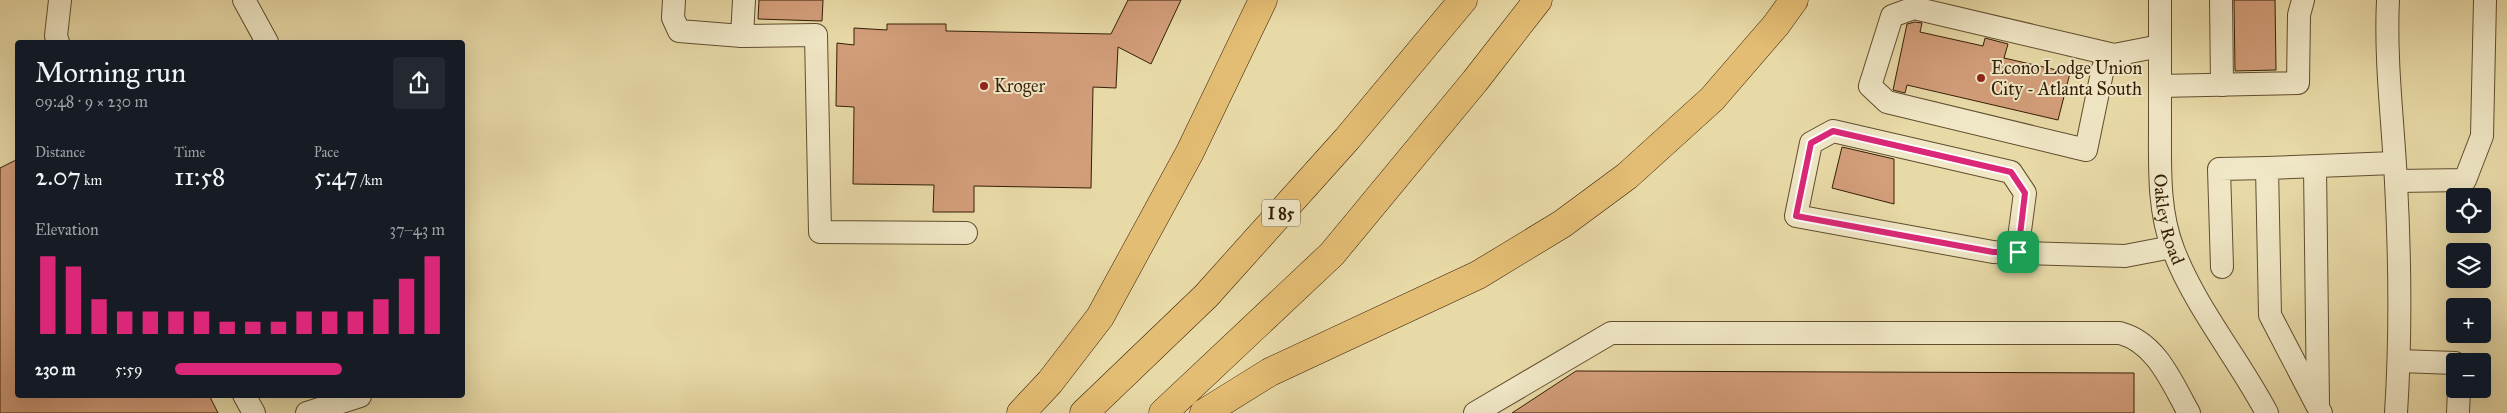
<!DOCTYPE html>
<meta charset="utf-8">
<style>
:root{--surface:#171b24;--page:#242831;--text:#f1f3f6;--muted:#9ea1a6;--accent:#db2777}
body{margin:0;font-family:"IM FELL Great Primer",serif;background:var(--page);color:var(--text);height:100vh;display:flex;flex-direction:column;font-size:19px;white-space:nowrap}
*{box-sizing:border-box;margin:0}
p{font-size:16px;color:var(--muted)}
.icon{flex:none;width:28px;height:28px;fill:none;stroke:currentColor;stroke-width:2;stroke-linecap:round;stroke-linejoin:round}
.map{position:relative;flex:1;overflow:hidden}
.panel{position:absolute;left:15px;top:40px;width:450px;height:358px;display:flex;flex-direction:column;background:var(--surface);border-radius:5px;box-shadow:0 5px 20px #0002}
.panel>*{flex:none}
.buttons{position:absolute;left:2446px;top:188px;display:grid;gap:10px}
.buttons a{display:grid;place-items:center;width:45px;height:45px;border-radius:5px;background:var(--surface);box-shadow:0 5px 20px #0002;font-size:25px}
.pin{position:absolute;display:grid;place-items:center;width:42px;height:42px;color:#fff;margin:-21px;border-radius:10px;box-shadow:0 2px 8px #0006}
.round{display:grid;place-items:center;flex:none;width:52px;height:52px;border-radius:5px;background:var(--page)}
.overview{display:flex;align-items:center;justify-content:space-between;height:85px;padding:0 20px}
h1{font-size:28px;font-weight:600;line-height:38px}
.stats{display:grid;grid-template-columns:repeat(3,1fr);gap:8px;height:85px;padding:5px 20px}
.stats div{display:grid;align-content:center}
.stats b{font-size:25px;font-weight:600}
.stats small{font-size:14px;font-weight:400}
.stats p{font-size:14px}
.chart{height:140px;padding:10px 20px}
.chart p{display:flex;justify-content:space-between}
.chart svg{width:100%;height:90px;margin-top:5px;stroke:var(--accent);stroke-width:6}
ul{padding:0 20px;list-style:none;font-size:16px}
li{display:grid;grid-template-columns:80px 60px 1fr;align-items:center;height:38px}
li i{height:12px;border-radius:6px;background:var(--accent)}
.map>svg:first-child{display:block}
</style>
<div class="map">
<svg width="2507" height="413" viewBox="0 0 2507 413">
<rect width="100%" height="100%" fill="#e8daa7"/>
<filter id="stains"><feTurbulence type="fractalNoise" baseFrequency=".004" numOctaves="4"/><feColorMatrix values="0 0 0 0 .2 0 0 0 0 .09 0 0 0 0 .02 0 0 0 .5 -.17"/></filter>
<radialGradient id="worn" r=".72"><stop offset=".6" stop-color="#630" stop-opacity="0"/><stop offset="1" stop-color="#630" stop-opacity=".3"/></radialGradient>
<!-- building -->
<path fill="#d39e7a" stroke="#341e06" d="M759,0H823L822,21L758,19Z
M1128,0H1181L1151,64L1118,47L1116,88L1093,87L1091,188L974,186V212H933L934,185L853,184L854,107L836,106L837,43L854,45V28L887,30V24H946V31L1111,34Z
M2234,0H2275L2276,70L2235,71Z
M1915,22L1922,23L1920,32L1983,46L1985,38L2008,44L2004,58L2070,73L2058,120L1907,85L1905,93L1893,90L1907,24Z
M1842,147L1894,159V204L1832,188Z
M18,159V395H209L218,413H0V168Z
M1576,371L2134,373V413H1512Z"/>
<g fill="none" stroke-linecap="round" stroke-linejoin="round">
<!-- minor casing -->
<g stroke="#614d2e" stroke-width="24">
<g id="minor">
<path d="M244,0L267,42"/>
<path d="M674,0L673,18L679,31L742,36"/>
<path d="M744,0L742,36L816,35L820,232L966,233"/>
<path id="s1" d="M2160,0C2160,42 2160,83 2160,125C2160,166 2158,210 2173,249C2195,307 2238,358 2267,413"/>
<path d="M2221,0L2222,85"/>
<path d="M2388,0C2385,61 2393,121 2396,182C2400,258 2401,336 2396,413"/>
<path d="M58,42L56,36L60,0"/>
<path d="M2114,55L1914,8L1892,16L1870,86L1887,102L2086,150L2103,68L2114,55L2160,46"/>
<path d="M2160,86L2298,83L2299,15L2303,0"/>
<path d="M2315,167L2318,404"/>
<path d="M2396,181L2465,180L2482,136L2485,0"/>
<path d="M2017,253L2025,193L2011,172L1833,131L1811,143L1796,216L1993,252L2125,256L2172,247"/>
<path d="M2222,267L2219,169L2267,168"/>
<path d="M2399,361L2455,363"/>
<path d="M244,395L254,413"/>
<path d="M307,413L360,396"/>
<path d="M1475,413L1611,333H2120C2157,343 2172,383 2189,413"/>
<path d="M2321,413L2270,315L2267,168L2394,163"/>
<path d="M2458,413L2459,389"/>
</g>
</g>
<!-- highway casing -->
<g stroke="#341e06" stroke-width="29">
<path id="highway" d="M1021,413L1050,382L1100,317L1190,152L1263,0
M1084,413L1206,296L1347,139L1463,0
M1163,413L1332,254L1475,81L1538,0
M1204,413L1270,372L1478,275L1562,224L1627,176L1712,99L1776,25L1794,0"/>
</g>
<!-- minor -->
<use href="#minor" stroke="#f0e7c6" stroke-width="22"/>
<!-- highway -->
<use href="#highway" stroke="#e4bd74" stroke-width="28"/>
</g>
<g fill="none" stroke-linecap="round" stroke-linejoin="round">
<!-- route casing -->
<g stroke="#fff" stroke-width="10">
<path id="route" d="M1833,131L2011,172L2025,193L2018,252H1993L1796,216L1811,143Z"/>
</g>
<!-- route -->
<use href="#route" stroke="#db2777" stroke-width="6"/>
</g>
<!-- markers -->
<g fill="#8f2418" stroke="#f0e7c6" stroke-width="2">
<circle cx="1981" cy="78" r="5"/>
<circle cx="984" cy="86" r="5"/>
</g>
<g text-anchor="middle" dominant-baseline="central" stroke-width="4" stroke-linejoin="round" paint-order="stroke">
<!-- shield labels -->
<rect fill="#f0e7c6" stroke="#6c5a40" stroke-width="1" x="1262" y="199.5" width="38" height="27" rx="4"/>
<g font-size="16" font-weight="bold" fill="#341e06">
<text x="1281" y="213">I 85</text>
</g>
<!-- poi labels -->
<g font-size="18" fill="#341e06" stroke="#f0e7c6" text-anchor="start">
<text x="1991" y="68">Econo Lodge Union<tspan x="1991" dy="21">City - Atlanta South</tspan></text>
<text x="994" y="86">Kroger</text>
</g>
<!-- street labels -->
<g font-size="18" fill="#341e06" stroke="#f0e7c6">
<text stroke="none"><textPath href="#s1" startOffset="220">Oakley Road</textPath></text>
</g>
</g>
<rect width="100%" height="100%" filter="url(#stains)"/>
<rect width="100%" height="100%" fill="url(#worn)"/>
</svg>
<div class="buttons">
<a><svg class="icon" aria-label="locate" viewBox="0 0 24 24"><circle cx="12" cy="12" r="6"/><path d="M12 2v4M12 18v4M2 12h4M18 12h4"/></svg></a>
<a><svg class="icon" aria-label="layers" viewBox="0 0 24 24"><path d="M12 4l9 5-9 5-9-5zM3 14l9 5 9-5"/></svg></a>
<a>+</a>
<a>−</a>
</div>
<div class="pin" style="left:2018px;top:252px;background:#1e9e55"><svg class="icon" aria-label="arrive" viewBox="0 0 24 24"><path d="M6 21V4h12l-3 4 3 4H6"/></svg></div>
<section class="panel">
<div class="overview"><div><h1>Morning run</h1><p>09:48 · 9 × 230 m</p></div><a class="round"><svg class="icon" aria-label="share" viewBox="0 0 24 24"><path d="M12 15V3M7 8l5-5 5 5M5 13v7h14v-7"/></svg></a></div>
<div class="stats">
<div><p>Distance</p><b>2.07<small> km</small></b></div>
<div><p>Time</p><b>11:58</b></div>
<div><p>Pace</p><b>5:47<small> /km</small></b></div>
</div>
<div class="chart"><p><span>Elevation</span>37–43 m</p>
<svg viewBox="0 0 160 44" preserveAspectRatio="none"><path d="M5 44V6M15 44V11M25 44V27M35 44V33M45 44V33M55 44V33M65 44V33M75 44V38M85 44V38M95 44V38M105 44V33M115 44V33M125 44V33M135 44V27M145 44V17M155 44V6"/></svg>
</div>
<ul>
<li><b>230 m</b>5:59<i style="width:62%"></i></li>
</ul>
</section>
</div>
